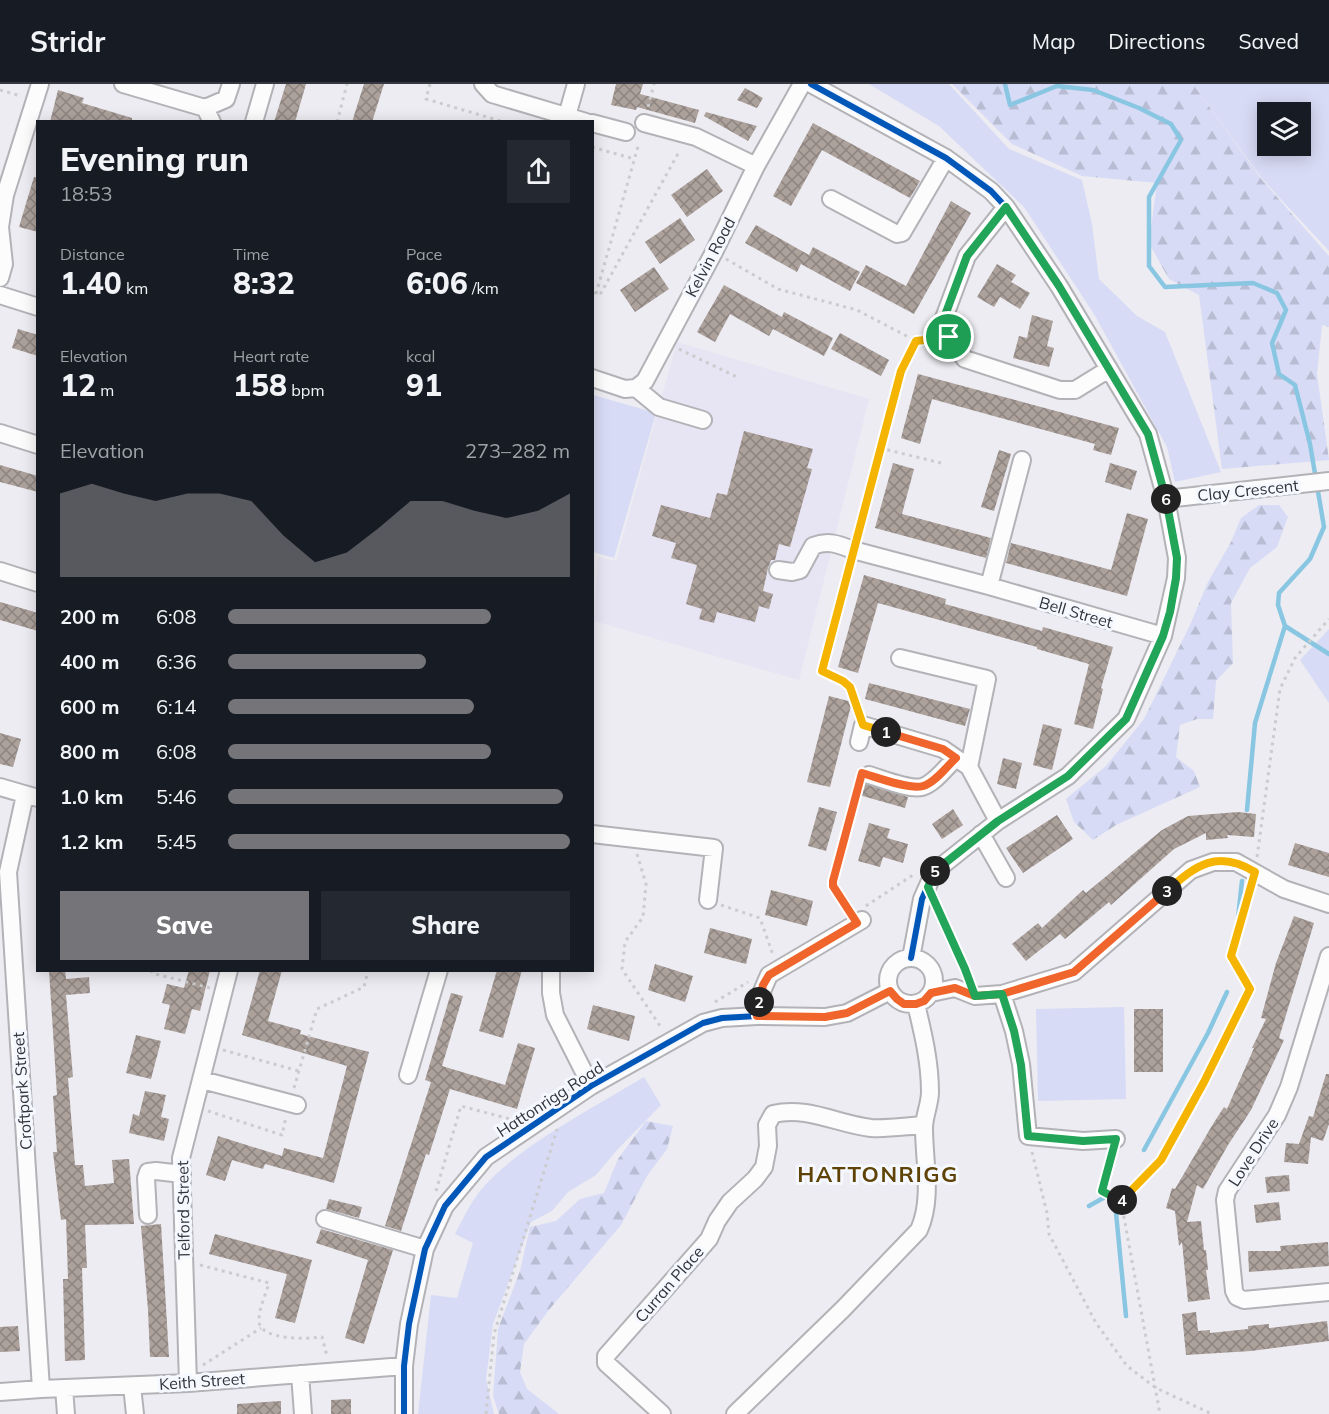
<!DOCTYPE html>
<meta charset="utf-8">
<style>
:root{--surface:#171b24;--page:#242831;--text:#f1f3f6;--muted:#9ea1a6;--line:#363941;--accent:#747479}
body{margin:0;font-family:Mulish,sans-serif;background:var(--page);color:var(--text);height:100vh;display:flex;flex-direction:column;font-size:22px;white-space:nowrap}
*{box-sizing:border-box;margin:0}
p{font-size:20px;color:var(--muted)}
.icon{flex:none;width:33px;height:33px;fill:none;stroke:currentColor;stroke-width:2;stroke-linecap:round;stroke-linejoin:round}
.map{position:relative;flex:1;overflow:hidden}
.side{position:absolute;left:36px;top:36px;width:558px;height:852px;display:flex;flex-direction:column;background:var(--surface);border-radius:0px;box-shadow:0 3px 15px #0003}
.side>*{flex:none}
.tools{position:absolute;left:1257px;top:18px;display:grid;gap:12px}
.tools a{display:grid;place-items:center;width:54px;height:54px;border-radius:0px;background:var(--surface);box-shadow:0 3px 15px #0003;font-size:30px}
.pin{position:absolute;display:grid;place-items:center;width:51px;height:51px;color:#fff;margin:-26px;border:3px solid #fff;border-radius:50%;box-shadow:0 2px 6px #0007}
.km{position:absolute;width:30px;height:30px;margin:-15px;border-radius:50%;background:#222;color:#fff;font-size:16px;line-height:30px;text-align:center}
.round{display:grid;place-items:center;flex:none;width:63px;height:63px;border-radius:0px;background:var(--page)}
.overview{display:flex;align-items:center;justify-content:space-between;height:102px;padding:0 24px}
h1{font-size:33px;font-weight:800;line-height:45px}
.metrics{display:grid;grid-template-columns:repeat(3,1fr);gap:9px;height:102px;padding:6px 24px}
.metrics div{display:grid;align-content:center}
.metrics b{font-size:30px;font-weight:800}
.metrics small{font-size:16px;font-weight:400}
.metrics p{font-size:16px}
.chart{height:168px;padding:12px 24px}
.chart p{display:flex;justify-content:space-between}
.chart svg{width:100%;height:108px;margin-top:6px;fill:var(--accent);opacity:.7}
.action{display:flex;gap:12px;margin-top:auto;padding:12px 24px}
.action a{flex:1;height:69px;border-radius:0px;background:var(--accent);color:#fff;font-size:24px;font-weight:800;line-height:69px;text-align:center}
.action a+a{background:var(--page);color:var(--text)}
ul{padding:0 24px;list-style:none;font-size:20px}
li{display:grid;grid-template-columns:96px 72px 1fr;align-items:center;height:45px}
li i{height:15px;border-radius:8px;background:var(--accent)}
header{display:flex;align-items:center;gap:36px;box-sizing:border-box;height:84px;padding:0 30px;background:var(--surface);border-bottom:2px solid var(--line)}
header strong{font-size:28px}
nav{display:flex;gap:33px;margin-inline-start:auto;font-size:21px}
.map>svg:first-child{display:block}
</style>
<header>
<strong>Stridr</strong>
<nav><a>Map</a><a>Directions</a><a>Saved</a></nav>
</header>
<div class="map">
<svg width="1329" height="1330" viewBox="0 0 1329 1330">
<defs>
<pattern id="forest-firs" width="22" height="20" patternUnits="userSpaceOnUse" patternTransform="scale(1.5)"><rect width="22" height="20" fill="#d7dbf5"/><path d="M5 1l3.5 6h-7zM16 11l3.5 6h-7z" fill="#b9bdd3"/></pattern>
<pattern id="building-cross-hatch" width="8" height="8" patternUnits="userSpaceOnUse" patternTransform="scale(1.5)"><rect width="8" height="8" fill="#ada19c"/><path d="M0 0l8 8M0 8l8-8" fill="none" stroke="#8d8480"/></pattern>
</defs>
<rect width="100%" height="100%" fill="#ececf2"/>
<!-- education -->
<path fill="#e7e4f3" d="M677,258L869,315L799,596L594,537L598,473L616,477Z"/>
<!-- forest -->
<path fill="url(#forest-firs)" d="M952,0H1193L1262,96L1329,172V243L1322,241L1317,290L1329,376L1222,385L1199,211L1169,195L1149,159L1157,99L1082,92L1012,60Z
M1259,421H1279L1288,433L1277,463L1250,484L1231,519L1233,579L1216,597L1213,635H1197L1180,641L1176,673L1194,687L1200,703L1116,741L1093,756L1074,738L1066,715L1106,682L1144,635L1190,541L1208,498L1231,458L1241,434Z
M646,1037L673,1042L667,1065L647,1092L621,1141L548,1227L524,1260L520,1288L527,1305L559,1330H499L493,1312L498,1245L520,1187L530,1143L556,1137L580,1115L604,1109L618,1075Z"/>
<!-- park -->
<path fill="#d7dbf5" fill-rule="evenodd" d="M869,0H949L1009,65L1082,96L1092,140L1099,195L1137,232L1165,248L1221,388L1175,398L1167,363L1094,230L1024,123L939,42Z
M1193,0H1329V167L1263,96ZM1268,28H1300V62H1268Z
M593,311L656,329L614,474L593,468Z
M1329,545V619L1300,576Z
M1124,923L1126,1015L1038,1017L1036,925Z
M644,993L661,1021L617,1066L596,1091L568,1108L552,1127L531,1138L493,1240L486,1295L494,1330H418L431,1211L457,1214L473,1159L455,1150C464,1133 473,1113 487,1099C526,1058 595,1023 644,993Z"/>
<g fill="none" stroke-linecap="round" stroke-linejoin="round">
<!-- stream -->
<path stroke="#89c6e2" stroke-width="4.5" d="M1005,0L1010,21L1057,2L1093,6L1139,24L1171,40L1181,56L1149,113V182L1165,203L1253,199L1277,209L1286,226L1272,259L1279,290L1295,301L1310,360L1324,443L1310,475L1279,509L1278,521L1285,542L1329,570
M1247,726L1255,639L1285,542
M1233,881L1242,797
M1144,1066L1208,949L1227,908
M1089,1122L1114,1108L1126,1232"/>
</g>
<!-- building -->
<path fill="url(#building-cross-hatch)" d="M286,0H306L295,38H274Z
M364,0H384L372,38H352Z
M616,0H643L640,10L699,26L695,39L637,23L636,26L611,21Z
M745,4L763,14L757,24L737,16Z
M58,6L84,14L82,19L132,34V38H50Z
M706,28L757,42L748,57L704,32Z
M813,39L920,97L910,114L822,66L791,122L773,112Z
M707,85L723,107L687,133L671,111Z
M34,93H38V148L19,143Z
M951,117L971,129L914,230L856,199L866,181L906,202Z
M680,134L695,156L660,180L645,158Z
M756,141L809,171L813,163L860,188L850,207L801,180L797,188L745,159Z
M997,180L1016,191L1011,198L1030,209L1020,225L1000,213L994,223L977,213Z
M654,183L669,205L635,228L620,206Z
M724,201L782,233L784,228L833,254L824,272L773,245L769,252L730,230L715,258L697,248Z
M1032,231L1053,237L1047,262L1054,264L1049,283L1013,274L1019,252L1027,254Z
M18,245L38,251V272L12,264Z
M840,249L889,276L881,292L831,265Z
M918,290L1119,344L1111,371L1093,366L1095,360L932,315L920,360L901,354Z
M744,347L813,365L807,384L812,385L790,463L779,460L775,476H771L768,484L763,507L773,510L769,525L759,522L755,538L717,528L714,539L699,535L702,525L686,520L697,481L671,474L676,459L652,452L661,421L710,434L717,409L727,411Z
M999,366L1011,370L994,427L981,423Z
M893,379L914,385L902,430L991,454L986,474L875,444Z
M1110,379L1137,387L1131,406L1105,398Z
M0,381L38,392V408L0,398Z
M1127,429L1148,435L1127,512L1006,479L1011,459L1111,486Z
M864,491L946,515L945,520L1042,547L1043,543L1113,563L1101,604L1103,605L1093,645L1074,640L1089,580L1037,565V563L878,519L858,589L838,583Z
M0,518L38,529V547L0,536Z
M869,599L970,625L965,642L865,615Z
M829,612L852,618L830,703L807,698Z
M1043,640L1062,645L1052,686L1033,681Z
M0,649L21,655L13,683L0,680Z
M1003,674L1022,679L1016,705L997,700Z
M862,699L908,713L905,724L859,711Z
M819,723L837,728L826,767L808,762Z
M953,725L963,741L942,755L932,740Z
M1238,728L1256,730L1254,753L1227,751L1228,754L1206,756V749L1174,765L1111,821L1109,818L1065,855L1060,850L1026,877L1012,860L1038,839L1042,844L1083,806L1086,809L1162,746L1188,732Z
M1057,731L1073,755L1023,789L1006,764Z
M869,739L890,745L887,754L908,760L903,779L883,773L880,783L858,777Z
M1295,759L1329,769V793L1288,781Z
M771,806L813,817L807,842L765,831Z
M1294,832L1314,839L1279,954L1284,956L1251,1026L1228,1061L1203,1105L1197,1101L1187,1138L1201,1137L1204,1166H1206L1208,1186H1206L1210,1215L1188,1218L1182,1158L1179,1162L1175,1127L1166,1124L1172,1104L1175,1105L1213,1040L1224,1023L1227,1025L1254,964H1252L1266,935L1261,934L1276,879Z
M710,844L752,855L746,880L704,869Z
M655,880L693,892L685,918L648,906Z
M49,886H65L66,895L89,893L90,909L66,911L73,993L68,994L75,1081H83L85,1102L114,1099L112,1076L129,1075L134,1140L85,1141L87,1184H82L85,1276L65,1277L63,1195H68L66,1135L61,1136L53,1068H57L53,1012L57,1011Z
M189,886H210L200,927L192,925L185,950L164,945L170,921L162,919L167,900L184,904Z
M260,886H282L268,937L301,946L300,950L369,968L334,1099L265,1080L263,1085L232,1076L225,1097L206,1091L218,1052L282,1072L284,1064L323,1074L347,982L242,951Z
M497,886H522L503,954L479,947Z
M451,909L463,912L442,982L505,1001L518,959L535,964L517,1025L450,1005L429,1071L426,1070L401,1147L385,1142L431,998L425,996Z
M593,921L635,932L629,957L587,945Z
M1134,925H1163V988H1134Z
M136,951L161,957L151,995L126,989Z
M1326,990H1329V1040L1323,1057L1311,1053L1308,1080L1284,1078L1286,1059L1299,1060L1309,1032L1313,1033Z
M145,1007L166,1011L161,1033L169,1035L164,1057L129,1049L133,1030L139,1032Z
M1289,1091L1290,1107L1267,1109L1265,1093Z
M329,1115L362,1123L359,1134L326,1125Z
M1279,1118L1281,1136L1256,1139L1254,1121Z
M161,1140L169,1273H150L148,1226L141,1142Z
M321,1145L393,1166L364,1260L345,1254L368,1176L316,1159Z
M215,1150L312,1176L295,1239L275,1234L287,1190L209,1170Z
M1328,1158L1329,1182L1249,1188L1248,1167H1281L1280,1162Z
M1196,1228L1198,1247L1210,1246V1249L1248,1245V1242L1269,1240V1244L1327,1237L1329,1257L1251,1267L1186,1271L1182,1230Z
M18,1242L20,1267L0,1268V1243Z
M351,1315V1330H331V1316Z
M281,1317V1330H237V1320Z"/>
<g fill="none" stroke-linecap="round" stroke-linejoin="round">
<!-- minor casing -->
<g stroke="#b2b2b7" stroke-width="20">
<path id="minor" d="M123,0L205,24
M483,0L492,10L586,38
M811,0L946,74L991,107L1006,123L1059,202L1148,350L1166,415L1177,474L1176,494L1163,552L1126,635L1068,692L998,737L934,788L922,815L911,874
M567,32L576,0
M212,38L205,24L226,15L231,0
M254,38L265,0
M592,39L626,48
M644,39L696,53L756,82
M831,115L897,150L902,149L946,74
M1006,123L967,172L944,234L945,243L949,253L965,275L1060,306H1075L1109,285
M0,194L4,180L0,143L5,111L40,0
M0,211L38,223
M592,294L625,305L636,304L645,297L714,168L756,82L802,0
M636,304L659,323L703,336
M0,349L38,361
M1166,415L1329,397
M778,486L792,488L800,486L813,462C828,456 838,460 853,466L989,502L1163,552
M0,487L38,499
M989,502L1022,376
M900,574L987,595L969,683
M859,658L863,641L943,665L969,683L998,737
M869,691C883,695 909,706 922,703C934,700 947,682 956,674
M0,703L38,714
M25,711L8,788L41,1305
M592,750L714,764L708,816
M981,750L1006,794
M1329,872L1289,1003L1277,1031L1227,1107L1225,1116L1234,1207L1237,1213L1244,1216L1329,1208
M888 897a23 23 0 1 1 46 0a23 23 0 1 1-46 0Z
M551,886V909L555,931L591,1002
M931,909L955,904L975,912L1002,910L1074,888L1191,786L1213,778H1236L1284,805L1329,820
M1002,910L1014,947L1021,980L1028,1052L1083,1057L1116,1055
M757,932L760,912L769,891L862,836
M408,991L439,886
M202,996L297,1021
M148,1131L146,1094L148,1088L156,1087L182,1090
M325,1135L425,1165
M300,1290L303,1330
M188,1299L181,1074L229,886
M132,1302L135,1330
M64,1304L66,1330
M0,1308L41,1305L188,1299L404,1282
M404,1330V1282L409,1240L425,1165L445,1122L486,1073L591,1002L703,939L722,934L757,932L825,933L847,929L890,907
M662,1330L606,1279V1272L709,1155L717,1137L730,1118L755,1095L764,1083L768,1062L767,1041L773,1030C808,1022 837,1040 871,1044C888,1045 907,1042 924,1041
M735,1330L843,1225L919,1146C933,1115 924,1077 924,1044C924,1032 930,1020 930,1008C930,978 923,949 916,920"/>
</g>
<!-- path -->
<path stroke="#cbccce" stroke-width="3" stroke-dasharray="3 4.5" stroke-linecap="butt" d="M430,0L426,15L504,38
M0,6L21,12
M648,23L654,0
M337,38L347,0
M592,63L634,75
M726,175L778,205L857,226L916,257
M592,209H601L680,66
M596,210L639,59
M679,265L737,293
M880,364L941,379
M857,450L901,287L916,257L932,255
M849,480L822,587C849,599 849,600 859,628
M637,770L646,800L643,833L625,858L622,885L662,945
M1257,773L1280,605L1295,574L1329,535
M721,821L760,834L773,871
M866,822L916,789
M937,823L968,893
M850,827L833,802V797L859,701
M151,886L152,889L210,904
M715,918L748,898
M223,966L299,987
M294,1004L317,925L364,903L368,886
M208,1027L282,1051L286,1033
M1032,1068L1047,1129L1049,1150L1096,1239L1127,1282L1156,1304L1212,1330
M1112,1070L1102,1107L1121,1117L1160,1076L1204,998L1250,905L1231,872L1250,803
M436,1107L461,1022L514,1036
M1121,1117L1160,1330
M200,1181L269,1199C266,1210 259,1224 259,1236C258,1257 309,1255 322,1253L327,1272
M203,1281L261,1244
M486,1330L494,1250L557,1045"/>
<!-- minor -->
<use href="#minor" stroke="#fcfcfd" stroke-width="16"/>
<!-- cycleway casing -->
<g stroke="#f6f8ff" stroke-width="10">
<path id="cycleway" d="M811,0L946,74L991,107L1006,123L1059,202L1148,350L1166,415L1177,474L1176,494L1163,552L1126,635L1068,692L998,737L934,788L922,815L911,874
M404,1330V1282L409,1240L425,1165L445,1122L486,1073L591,1002L703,939L722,934L757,932L825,933L847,929L890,907"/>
</g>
<!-- cycleway -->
<use href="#cycleway" stroke="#0057b8" stroke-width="6"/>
</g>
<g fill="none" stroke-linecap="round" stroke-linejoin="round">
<!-- split-1 casing -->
<g stroke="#fff" stroke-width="12">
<path id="split-1" d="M886,648L863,641L850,603L843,597L822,587L901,287L916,257L949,253"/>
</g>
<!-- split-2 casing -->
<g stroke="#fff" stroke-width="12">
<path id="split-2" d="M759,918L763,901L769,891L857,839L833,802V797L862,689C876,693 909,706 923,702C935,699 947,682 956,674L943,665L886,648"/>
</g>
<!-- split-3 casing -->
<g stroke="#fff" stroke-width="12">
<path id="split-3" d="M759,918L757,932L825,933L847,929L890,907L897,915L904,920H916L924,917L931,909L955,904L975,912L1002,910L1074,888L1167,807"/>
</g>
<!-- split-4 casing -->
<g stroke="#fff" stroke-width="12">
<path id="split-4" d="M1122,1116L1161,1076L1204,998L1250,905L1231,872L1255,788C1217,765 1196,781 1167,807"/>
</g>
<!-- split-5 casing -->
<g stroke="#fff" stroke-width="12">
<path id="split-5" d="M935,787L928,803L965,885L975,912L1002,910L1014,947L1021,981L1028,1052L1083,1057L1116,1055L1102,1107L1121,1117L1122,1116"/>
</g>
<!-- split-6 casing -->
<g stroke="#fff" stroke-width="12">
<path id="split-6" d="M935,787L998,737L1068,692L1126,635L1163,552L1170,528L1176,494L1177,474L1166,415"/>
</g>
<!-- split-7 casing -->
<g stroke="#fff" stroke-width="12">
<path id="split-7" d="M949,253L944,234L967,172L1006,123L1059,202L1148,350L1166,415"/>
</g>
<!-- split-1 -->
<use href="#split-1" stroke="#f5b400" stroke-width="8"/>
<!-- split-2 -->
<use href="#split-2" stroke="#f0652b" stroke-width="8"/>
<!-- split-3 -->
<use href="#split-3" stroke="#f0652b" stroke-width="8"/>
<!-- split-4 -->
<use href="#split-4" stroke="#f5b400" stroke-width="8"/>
<!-- split-5 -->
<use href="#split-5" stroke="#22a559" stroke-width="8"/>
<!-- split-6 -->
<use href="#split-6" stroke="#22a559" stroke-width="8"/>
<!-- split-7 -->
<use href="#split-7" stroke="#22a559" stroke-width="8"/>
</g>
<g text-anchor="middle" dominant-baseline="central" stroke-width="6" stroke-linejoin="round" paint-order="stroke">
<!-- street labels -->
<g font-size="16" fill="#333438" stroke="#f6f8ff">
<text transform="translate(710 173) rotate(-62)">Kelvin Road</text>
<text transform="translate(1248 406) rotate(-6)">Clay Crescent</text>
<text transform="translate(1076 528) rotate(16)">Bell Street</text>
<text transform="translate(22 1007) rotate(-94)">Croftpark Street</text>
<text transform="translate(550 1015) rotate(-33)">Hattonrigg Road</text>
<text transform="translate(1253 1068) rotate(-57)">Love Drive</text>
<text transform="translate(183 1126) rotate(-91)">Telford Street</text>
<text transform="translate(669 1200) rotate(-49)">Curran Place</text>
<text transform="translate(202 1297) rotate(-4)">Keith Street</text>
</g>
<!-- district labels -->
<g font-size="22" font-weight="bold" letter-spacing="1.5" fill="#5f4306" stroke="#f6f8ff">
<text x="878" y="1090">HATTONRIGG</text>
</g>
</g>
</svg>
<div class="tools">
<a><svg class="icon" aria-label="layers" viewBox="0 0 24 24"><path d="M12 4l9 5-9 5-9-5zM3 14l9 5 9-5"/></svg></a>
</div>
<div class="pin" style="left:949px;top:253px;background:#1e9e55"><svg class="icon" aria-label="arrive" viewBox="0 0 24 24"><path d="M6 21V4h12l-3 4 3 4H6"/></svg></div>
<b class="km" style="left:886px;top:648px">1</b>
<b class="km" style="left:759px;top:918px">2</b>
<b class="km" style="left:1167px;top:807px">3</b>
<b class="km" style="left:1122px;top:1116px">4</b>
<b class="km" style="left:935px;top:787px">5</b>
<b class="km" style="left:1166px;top:415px">6</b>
<section class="side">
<div class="overview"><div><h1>Evening run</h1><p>18:53</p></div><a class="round"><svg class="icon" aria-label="share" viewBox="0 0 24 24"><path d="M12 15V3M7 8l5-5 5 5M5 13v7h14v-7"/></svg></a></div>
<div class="metrics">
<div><p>Distance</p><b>1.40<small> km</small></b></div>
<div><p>Time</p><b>8:32</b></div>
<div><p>Pace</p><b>6:06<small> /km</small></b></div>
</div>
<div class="metrics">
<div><p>Elevation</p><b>12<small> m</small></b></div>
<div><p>Heart rate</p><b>158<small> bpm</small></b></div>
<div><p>kcal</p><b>91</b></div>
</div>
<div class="chart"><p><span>Elevation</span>273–282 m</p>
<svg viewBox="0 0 160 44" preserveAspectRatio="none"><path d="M0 44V10L10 6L20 10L30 13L40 10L50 10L60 13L70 27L80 38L90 34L100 24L110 13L120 13L130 17L140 20L150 17L160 10V44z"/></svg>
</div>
<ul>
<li><b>200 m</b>6:08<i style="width:77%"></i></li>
<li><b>400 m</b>6:36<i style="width:58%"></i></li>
<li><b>600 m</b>6:14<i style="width:72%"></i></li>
<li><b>800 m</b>6:08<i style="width:77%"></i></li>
<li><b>1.0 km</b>5:46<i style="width:98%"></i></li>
<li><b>1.2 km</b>5:45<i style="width:100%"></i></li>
</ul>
<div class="action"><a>Save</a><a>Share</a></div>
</section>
</div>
